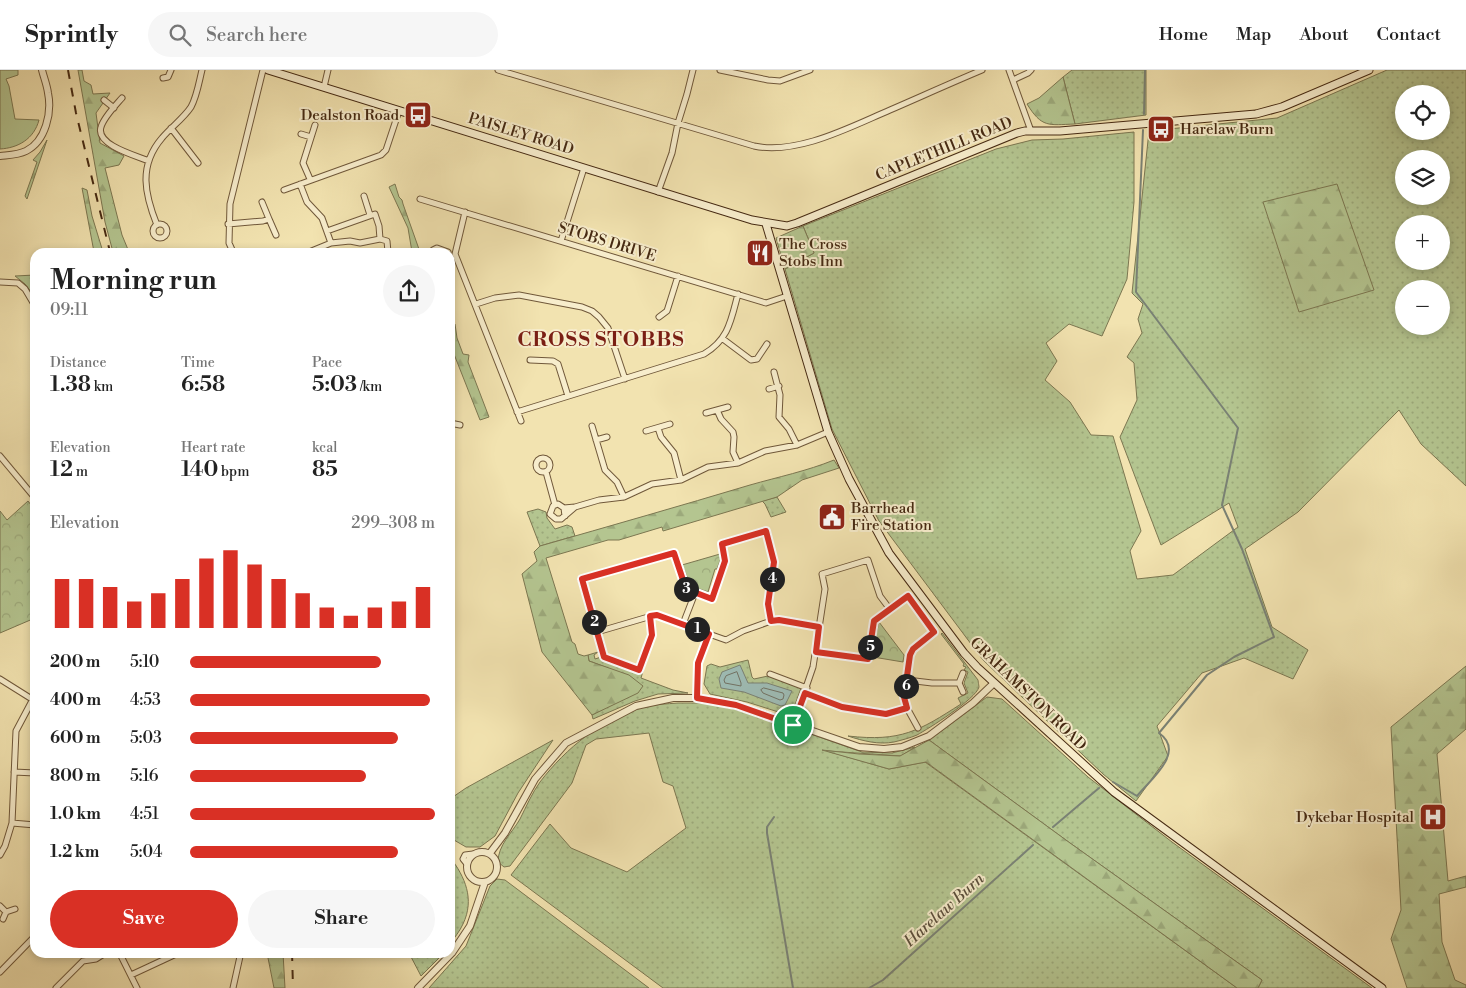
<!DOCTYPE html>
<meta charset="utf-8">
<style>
:root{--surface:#fff;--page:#f6f6f6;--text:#222;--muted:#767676;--line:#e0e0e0;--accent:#d93025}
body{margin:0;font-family:"Libre Bodoni",serif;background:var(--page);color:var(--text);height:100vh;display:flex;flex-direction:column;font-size:19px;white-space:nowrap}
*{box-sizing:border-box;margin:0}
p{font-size:16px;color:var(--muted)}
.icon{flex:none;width:28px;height:28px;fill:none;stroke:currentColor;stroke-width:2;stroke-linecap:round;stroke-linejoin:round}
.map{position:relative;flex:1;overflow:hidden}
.sheet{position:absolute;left:30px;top:178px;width:425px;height:710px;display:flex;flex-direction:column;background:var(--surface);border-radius:15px;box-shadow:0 2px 8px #0003}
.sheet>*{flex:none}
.buttons{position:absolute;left:1395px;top:15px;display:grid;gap:10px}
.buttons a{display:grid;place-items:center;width:55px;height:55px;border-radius:50%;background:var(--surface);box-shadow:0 2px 8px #0003;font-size:25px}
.pin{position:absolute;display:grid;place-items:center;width:42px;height:42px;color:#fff;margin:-21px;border:2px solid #fff;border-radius:50%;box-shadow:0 1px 5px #0007}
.km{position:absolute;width:25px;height:25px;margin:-12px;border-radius:50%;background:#222;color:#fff;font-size:14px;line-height:25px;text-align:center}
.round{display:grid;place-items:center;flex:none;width:52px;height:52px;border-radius:26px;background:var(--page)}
.overview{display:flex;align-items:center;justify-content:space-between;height:85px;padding:0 20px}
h1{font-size:28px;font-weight:600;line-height:38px}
.stats{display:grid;grid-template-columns:repeat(3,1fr);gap:8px;height:85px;padding:5px 20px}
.stats div{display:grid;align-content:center}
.stats b{font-size:21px;font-weight:600}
.stats small{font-size:14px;font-weight:400}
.stats p{font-size:14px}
.chart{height:140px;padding:10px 20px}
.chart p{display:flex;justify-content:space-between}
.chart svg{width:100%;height:90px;margin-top:5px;stroke:var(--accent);stroke-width:6}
.action{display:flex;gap:10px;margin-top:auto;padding:10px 20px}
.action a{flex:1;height:58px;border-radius:30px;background:var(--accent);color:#fff;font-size:20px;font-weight:600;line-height:58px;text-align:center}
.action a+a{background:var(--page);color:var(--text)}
ul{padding:0 20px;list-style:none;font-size:16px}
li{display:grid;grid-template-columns:80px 60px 1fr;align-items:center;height:38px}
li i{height:12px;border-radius:6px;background:var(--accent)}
header{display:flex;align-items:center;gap:30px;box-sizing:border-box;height:70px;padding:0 25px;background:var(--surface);border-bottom:1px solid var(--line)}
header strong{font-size:24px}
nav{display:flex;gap:28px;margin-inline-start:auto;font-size:18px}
.search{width:350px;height:45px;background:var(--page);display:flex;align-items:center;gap:12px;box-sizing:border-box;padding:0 18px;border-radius:28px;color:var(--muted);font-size:19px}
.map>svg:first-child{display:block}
</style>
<header>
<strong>Sprintly</strong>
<div class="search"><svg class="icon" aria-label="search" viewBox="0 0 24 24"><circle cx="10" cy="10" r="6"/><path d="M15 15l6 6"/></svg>Search here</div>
<nav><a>Home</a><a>Map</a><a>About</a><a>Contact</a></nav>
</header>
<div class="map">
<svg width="1466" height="918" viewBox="0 0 1466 918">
<defs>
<pattern id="grass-dots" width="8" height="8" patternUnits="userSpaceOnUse" patternTransform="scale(1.25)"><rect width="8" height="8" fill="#b4c590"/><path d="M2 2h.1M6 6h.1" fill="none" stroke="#9ca97b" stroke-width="1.8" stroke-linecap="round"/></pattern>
<pattern id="forest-firs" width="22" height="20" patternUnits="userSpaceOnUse" patternTransform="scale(1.25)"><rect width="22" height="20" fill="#b4c590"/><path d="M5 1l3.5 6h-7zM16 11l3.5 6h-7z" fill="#9ca97b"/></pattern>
<pattern id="park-crowns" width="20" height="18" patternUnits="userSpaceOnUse" patternTransform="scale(1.25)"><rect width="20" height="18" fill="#b4c590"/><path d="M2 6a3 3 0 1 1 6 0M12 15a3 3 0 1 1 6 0" fill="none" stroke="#9ca97b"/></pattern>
</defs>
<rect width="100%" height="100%" fill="#f2e3b0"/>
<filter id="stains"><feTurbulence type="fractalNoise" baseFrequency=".004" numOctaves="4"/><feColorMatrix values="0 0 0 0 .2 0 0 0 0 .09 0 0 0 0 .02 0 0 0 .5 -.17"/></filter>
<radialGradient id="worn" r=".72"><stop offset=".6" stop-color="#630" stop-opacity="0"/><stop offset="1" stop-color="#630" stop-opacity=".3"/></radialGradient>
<!-- grass -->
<path fill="url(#grass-dots)" stroke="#7c7751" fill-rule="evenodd" d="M1072,0H1146V45L1075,54L1063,7Z
M1387,0H1466V416L1421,374L1399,340L1298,442L1245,479L1272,557L1308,580L1293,609L1244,588L1202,603L1157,656L1168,686L1136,731L1103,704L983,590L879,451L832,359L785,199L814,183L803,156L996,79L1032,70L1063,69L1134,62V132L1127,209L1102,266L1069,254L1046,273L1057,291L1045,310L1070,332L1091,365L1113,366L1141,461L1130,481L1137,509L1173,505L1238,457L1229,433L1161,475L1120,367L1137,330L1134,293L1127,287L1142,263L1138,249L1143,234L1132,223L1149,61L1277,48ZM1404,24H1441V61H1404ZM1404,89H1441V126H1404ZM1404,154H1441V191H1404ZM1404,219H1441V256H1404Z
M777,427L786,442L771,447L765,434L762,431Z
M538,439L546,442L547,448L555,459L567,455L572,457L575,466L540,476L527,442Z
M942,563L978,610C978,610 979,617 979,617C976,629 928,659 917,665C910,668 902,670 894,672C879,675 863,671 848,666C901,672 919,661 961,634L958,628L968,623L964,613L968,602L964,600L966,597L963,596L964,594L941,564Z
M598,582L594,585L595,589L601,587L602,589L640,603L641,601H643L641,608L673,620L688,623L658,624L635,631L593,649L592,645L612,634L608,598L589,591L588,585Z
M748,590L752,607L754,609L768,606L801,618L791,646L747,632L710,624L704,614L707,596L711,594L720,597Z
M987,627L1002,629L1088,707L1172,772L1372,918H1258L1262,910L1070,773L929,670Z
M678,633H711L751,643L862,682L892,683L915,677L901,686L827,681L889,699L925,692L1237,918H663L511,805L550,754L571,778L627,802L686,758L673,716L663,712L649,663L596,669L586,675L572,713L510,796L504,797L498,792C498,775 512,763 520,749C526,737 532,723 540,712C566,678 603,648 644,637C655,634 667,634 678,633Z
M553,670L518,723L495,766L480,777H466L454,770L450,774V729L466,718Z
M450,787C465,807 475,829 463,854C460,861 454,868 450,874Z
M497,809L505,810L649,918H429L466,876L490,816Z
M409,883H444L421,906Z"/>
<!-- forest -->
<path fill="url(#forest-firs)" stroke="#7c7751" d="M78,0H82L84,11L91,15L93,24L110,23L96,43L100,73L124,86L119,95L105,98L122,165L129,182H113L105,152Z
M1063,7L1075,54C1048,55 1042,58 1027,34L1039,28Z
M47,70L27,129L25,126L37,92L33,90L40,82Z
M395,114L399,127L402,130L403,134L420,182H412L408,158L389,117Z
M1337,114L1374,220L1299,242L1263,132Z
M82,118L87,120L92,146L103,182H94Z
M803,156L814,183L785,199L776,168Z
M35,205V227L25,214L15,206Z
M450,250L453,251V254H455L457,268L463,284L469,285L468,292L489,347L480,350L450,274Z
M834,390L839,398L802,410L777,427L663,461L662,457L619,470H608L546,488L572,572L575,574L578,584L584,586L588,585L589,591L629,605L643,616L638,623L592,645L542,582L522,504L537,491L534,482L540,476C610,456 680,436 750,415C778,407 807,401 834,390Z
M1466,596V659L1437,684L1448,811L1466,806V817L1439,824L1442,872L1455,910L1466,915V918H1407L1391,869L1401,840L1391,657Z
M929,670L1070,773L1262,910L1258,918H1237L926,692L889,699L822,680L859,684L900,686Z
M267,883H283L285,918H274Z"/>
<!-- park -->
<path fill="url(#park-crowns)" stroke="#7c7751" d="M28,431L35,440V548L0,563V441L7,450Z
M720,484L721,488L717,499H715L708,522L688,515L686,512L688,509L682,495Z
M879,552L904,585L903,592L873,587V582L878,583L880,571L875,569Z"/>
<!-- pitch -->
<path fill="#b4c590" stroke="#7c7751" d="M0,0H18V5L6,9L9,16L15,49L39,50C34,69 18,78 0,79Z"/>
<!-- water -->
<path fill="#9ebcb5" stroke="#7a8174" d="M740,595L748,613H767L792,621L785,635L781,636L744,622L721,618L719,609L722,602Z"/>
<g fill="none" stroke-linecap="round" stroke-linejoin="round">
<!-- shore -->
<path stroke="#727264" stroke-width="1" d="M737,602L741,613V616L725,613L724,610L726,606Z
M764,618L783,623L784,625L783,629L780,630L763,623L761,620Z"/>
<!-- stream -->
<path stroke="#7a8174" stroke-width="2" d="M1144,44L1145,0
M1113,712L1137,726C1151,709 1186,682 1159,663L1207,605L1234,587L1274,567L1242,479L1222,435L1238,358L1136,222L1143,60
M774,747L767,757V763L793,918
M1053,757L1099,718
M869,918L883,910L1033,775"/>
<!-- minor casing -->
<g stroke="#70583a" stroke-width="7">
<path id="minor" d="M498,0L754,76C798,85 850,57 890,40C920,27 951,13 982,0
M720,0L768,10L780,11L810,0
M1009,0L1031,61
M163,8L168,7L171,0
M1013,10L1028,3L1031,0
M324,17L328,0
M122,28C115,36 104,47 101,57C95,75 137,86 149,91
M104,30L114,38
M171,58L198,93
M301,64L311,67
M310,109L303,93L315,55
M300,114L307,132L322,148L331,173L350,171L360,173L380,169L379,156L375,144L327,161
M284,120L381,85L386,80L399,41
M658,122L672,83L678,53L687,24L693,0
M364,126L370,145
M420,129L766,233L787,226
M262,132L269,149
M465,142L455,184L521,351
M228,154L263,151L269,149L276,165
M153 161a7 7 0 1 1 14 0a7 7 0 1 1-14 0Z
M157,155C145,125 138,96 162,68C171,57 183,49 191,37C197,26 199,12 202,0
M380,169L387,171L388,182
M561,171L584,98
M433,180L437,178L448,182
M233,182L229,173L230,134L263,0
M309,182L331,173
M0,212L18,213L25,219L35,236
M476,234L495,228L519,225L582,237L592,241L599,247L608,258L625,309
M659,247L667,241L678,206
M723,269L751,290L757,289L767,274
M530,290L553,291L558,294L568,326
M774,302L780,325L779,347L789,359L797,375
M769,319L779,316
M717,340L721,349L733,362L734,367L733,382L738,393
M517,342L704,284C729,269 731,250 738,224
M706,343L728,337
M450,353L460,355
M592,356L605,400L617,412L624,427
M658,358L661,367L674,383L681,410
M646,361L670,354
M596,370L607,367
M0,386L35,428
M536 395a7 7 0 1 1 14 0a7 7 0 1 1-14 0Z
M546,402L555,435
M575,437L599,430L624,427L652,414L681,410L708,397L738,393L765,381L797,375L828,362
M564,438L575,437L561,449H556L550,444L553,436L558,434L564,438L565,446
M771,551L779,550L819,557
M683,554L695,523
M597,562L604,587L639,600L652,565L650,546
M816,581L868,589L874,551L889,538
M770,604L807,618
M0,609L35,631
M907,610L932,613H959
M963,622L959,613L963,603
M697,628L698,593L709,564L655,545L597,562L581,509L674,483L686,519L711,529L725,491L722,474L766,461L774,492L768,534L771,551L743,561L726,570L709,564
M907,638L918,658
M793,655L813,597L825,519L822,504L868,490L880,526L889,538L908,526L934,562L913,579L910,585L904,627L907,638L886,644L842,637L805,623
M14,702L35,703
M12,753L35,755
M0,785L5,776L12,753L16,661L33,629
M467,794L463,789L465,785L473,784
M0,836L6,842
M3,849L6,842L15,839
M119,882L137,918
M0,902L35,866
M131,905L174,885
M56,918L83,891L96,889L107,882
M233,918L241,882"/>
</g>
<!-- tertiary casing -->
<g stroke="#70583a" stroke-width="8">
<path id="tertiary" d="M0,86C9,85 18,85 26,81C46,71 52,42 48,23C47,15 44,8 42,0
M467 797a15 15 0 1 1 30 0a15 15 0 1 1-30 0Z
M490,783L505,763L535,709L566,673L636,636L673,628H697L721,632L758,642L859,677L884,679L902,677L929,666L973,633L994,613
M418,918L452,883L470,856L485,812"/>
</g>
<!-- secondary casing -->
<g stroke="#452912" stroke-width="9">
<path id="secondary" d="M268,0L752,150L787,156L797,153L1017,63L1025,61H1060L1256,44L1282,37L1369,0
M766,154L828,362L849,409L889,483L964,583L977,597L1114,722L1382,918"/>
</g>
<!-- minor -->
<use href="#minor" stroke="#f7edcc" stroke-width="5"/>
<!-- tertiary -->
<use href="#tertiary" stroke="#f7edcc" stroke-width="6"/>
<!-- secondary -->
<use href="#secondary" stroke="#f7edcc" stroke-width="7"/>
<!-- rail -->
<path stroke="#452912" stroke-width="2" stroke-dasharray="9 9" stroke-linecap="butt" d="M68,0L76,43L110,182
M292,882L293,918"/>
</g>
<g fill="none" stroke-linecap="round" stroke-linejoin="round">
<!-- route casing -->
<g stroke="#fff" stroke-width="10">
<path id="route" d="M766,461L774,492L768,534L771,551L779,550L819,557L816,582L868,589L874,551L908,526L934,562L913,579L910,585L904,627L907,638L886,644L842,637L805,623L793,655L736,635L697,628L698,593L709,564L657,545L650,546L652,565L639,600L604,587L582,509L674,483L686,519L712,529L725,491L722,474Z"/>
</g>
<!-- route -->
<use href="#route" stroke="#d93025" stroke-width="6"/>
</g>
<!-- icons -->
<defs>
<g id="bus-square" transform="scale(1.4375)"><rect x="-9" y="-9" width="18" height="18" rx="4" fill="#8f2418" stroke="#f7edcc"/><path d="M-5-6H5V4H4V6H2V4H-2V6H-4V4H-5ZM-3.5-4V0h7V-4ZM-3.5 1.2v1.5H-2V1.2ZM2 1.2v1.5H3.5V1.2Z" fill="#fff"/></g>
<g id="restaurant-square" transform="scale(1.4375)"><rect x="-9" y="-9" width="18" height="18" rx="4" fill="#8f2418" stroke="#f7edcc"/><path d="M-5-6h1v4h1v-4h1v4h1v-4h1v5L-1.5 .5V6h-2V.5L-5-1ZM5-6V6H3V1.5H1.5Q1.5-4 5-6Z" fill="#fff"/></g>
<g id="civic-square" transform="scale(1.4375)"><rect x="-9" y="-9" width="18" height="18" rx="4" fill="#8f2418" stroke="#f7edcc"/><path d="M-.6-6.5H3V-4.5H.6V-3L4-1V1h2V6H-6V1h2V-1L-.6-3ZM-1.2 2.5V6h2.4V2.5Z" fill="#fff"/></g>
<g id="hospital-square" transform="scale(1.4375)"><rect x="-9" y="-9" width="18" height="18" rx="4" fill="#8f2418" stroke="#f7edcc"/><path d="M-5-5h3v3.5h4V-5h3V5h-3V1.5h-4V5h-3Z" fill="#fff"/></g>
</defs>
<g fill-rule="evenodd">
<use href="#bus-square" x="418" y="45"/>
<use href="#bus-square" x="1161" y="59"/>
<use href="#restaurant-square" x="760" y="183"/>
<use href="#civic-square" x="832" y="447"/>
<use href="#hospital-square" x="1433" y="747"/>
</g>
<g text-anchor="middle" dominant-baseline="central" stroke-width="4" stroke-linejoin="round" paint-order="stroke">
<!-- poi labels -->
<g font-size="15" fill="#452912" stroke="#f7edcc" text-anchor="start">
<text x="399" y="45" text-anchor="end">Dealston Road</text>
<text x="1180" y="59">Harelaw Burn</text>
<text x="779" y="174">The Cross<tspan x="779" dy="17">Stobs Inn</tspan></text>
<text x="851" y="438">Barrhead<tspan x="851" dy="17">Fire Station</tspan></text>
<text x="1414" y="747" text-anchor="end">Dykebar Hospital</text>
</g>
<!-- street labels -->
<g font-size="15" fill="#452912" stroke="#f7edcc">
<text transform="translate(521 64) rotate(17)">PAISLEY ROAD</text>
<text transform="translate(944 79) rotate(-22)">CAPLETHILL ROAD</text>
<text transform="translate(607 172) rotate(17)">STOBS DRIVE</text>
<text transform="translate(1028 624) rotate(44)">GRAHAMSTON ROAD</text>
</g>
<!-- water labels -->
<g font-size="16" font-style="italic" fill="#5b4e3b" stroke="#f7edcc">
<text transform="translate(944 840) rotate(-42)">Harelaw Burn</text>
</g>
<!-- district labels -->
<g font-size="20" font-weight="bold" letter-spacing="1" fill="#7a1f14" stroke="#f7edcc">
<text x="601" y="270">CROSS STOBBS</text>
</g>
</g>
<rect width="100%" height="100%" filter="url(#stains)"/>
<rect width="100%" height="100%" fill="url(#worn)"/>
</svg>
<div class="buttons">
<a><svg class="icon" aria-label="locate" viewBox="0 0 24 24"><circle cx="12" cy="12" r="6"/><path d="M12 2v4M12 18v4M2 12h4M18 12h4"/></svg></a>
<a><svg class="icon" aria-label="layers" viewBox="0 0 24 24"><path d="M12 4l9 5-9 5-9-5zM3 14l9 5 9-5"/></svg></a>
<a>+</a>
<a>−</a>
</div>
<div class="pin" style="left:793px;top:655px;background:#1e9e55"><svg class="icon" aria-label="arrive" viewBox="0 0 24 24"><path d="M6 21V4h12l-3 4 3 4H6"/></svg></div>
<b class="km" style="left:697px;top:559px">1</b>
<b class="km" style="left:594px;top:552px">2</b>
<b class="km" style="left:686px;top:519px">3</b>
<b class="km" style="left:772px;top:509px">4</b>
<b class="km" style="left:870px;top:577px">5</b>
<b class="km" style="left:906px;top:616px">6</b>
<section class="sheet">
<div class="overview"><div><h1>Morning run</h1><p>09:11</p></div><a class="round"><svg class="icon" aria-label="share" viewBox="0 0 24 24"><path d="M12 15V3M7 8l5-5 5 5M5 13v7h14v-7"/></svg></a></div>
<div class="stats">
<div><p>Distance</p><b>1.38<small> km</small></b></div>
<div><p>Time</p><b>6:58</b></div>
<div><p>Pace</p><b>5:03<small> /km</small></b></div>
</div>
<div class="stats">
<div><p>Elevation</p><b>12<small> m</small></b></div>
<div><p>Heart rate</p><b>140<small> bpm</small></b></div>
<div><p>kcal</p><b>85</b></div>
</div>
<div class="chart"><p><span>Elevation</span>299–308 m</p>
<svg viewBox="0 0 160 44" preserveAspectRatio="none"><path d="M5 44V20M15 44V20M25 44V24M35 44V31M45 44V27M55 44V20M65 44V10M75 44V6M85 44V13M95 44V20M105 44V27M115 44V34M125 44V38M135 44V34M145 44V31M155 44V24"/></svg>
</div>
<ul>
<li><b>200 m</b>5:10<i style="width:78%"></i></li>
<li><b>400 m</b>4:53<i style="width:98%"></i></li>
<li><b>600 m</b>5:03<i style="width:85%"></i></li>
<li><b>800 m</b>5:16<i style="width:72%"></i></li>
<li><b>1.0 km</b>4:51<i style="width:100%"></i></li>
<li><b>1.2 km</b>5:04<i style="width:85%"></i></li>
</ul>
<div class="action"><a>Save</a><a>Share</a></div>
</section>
</div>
